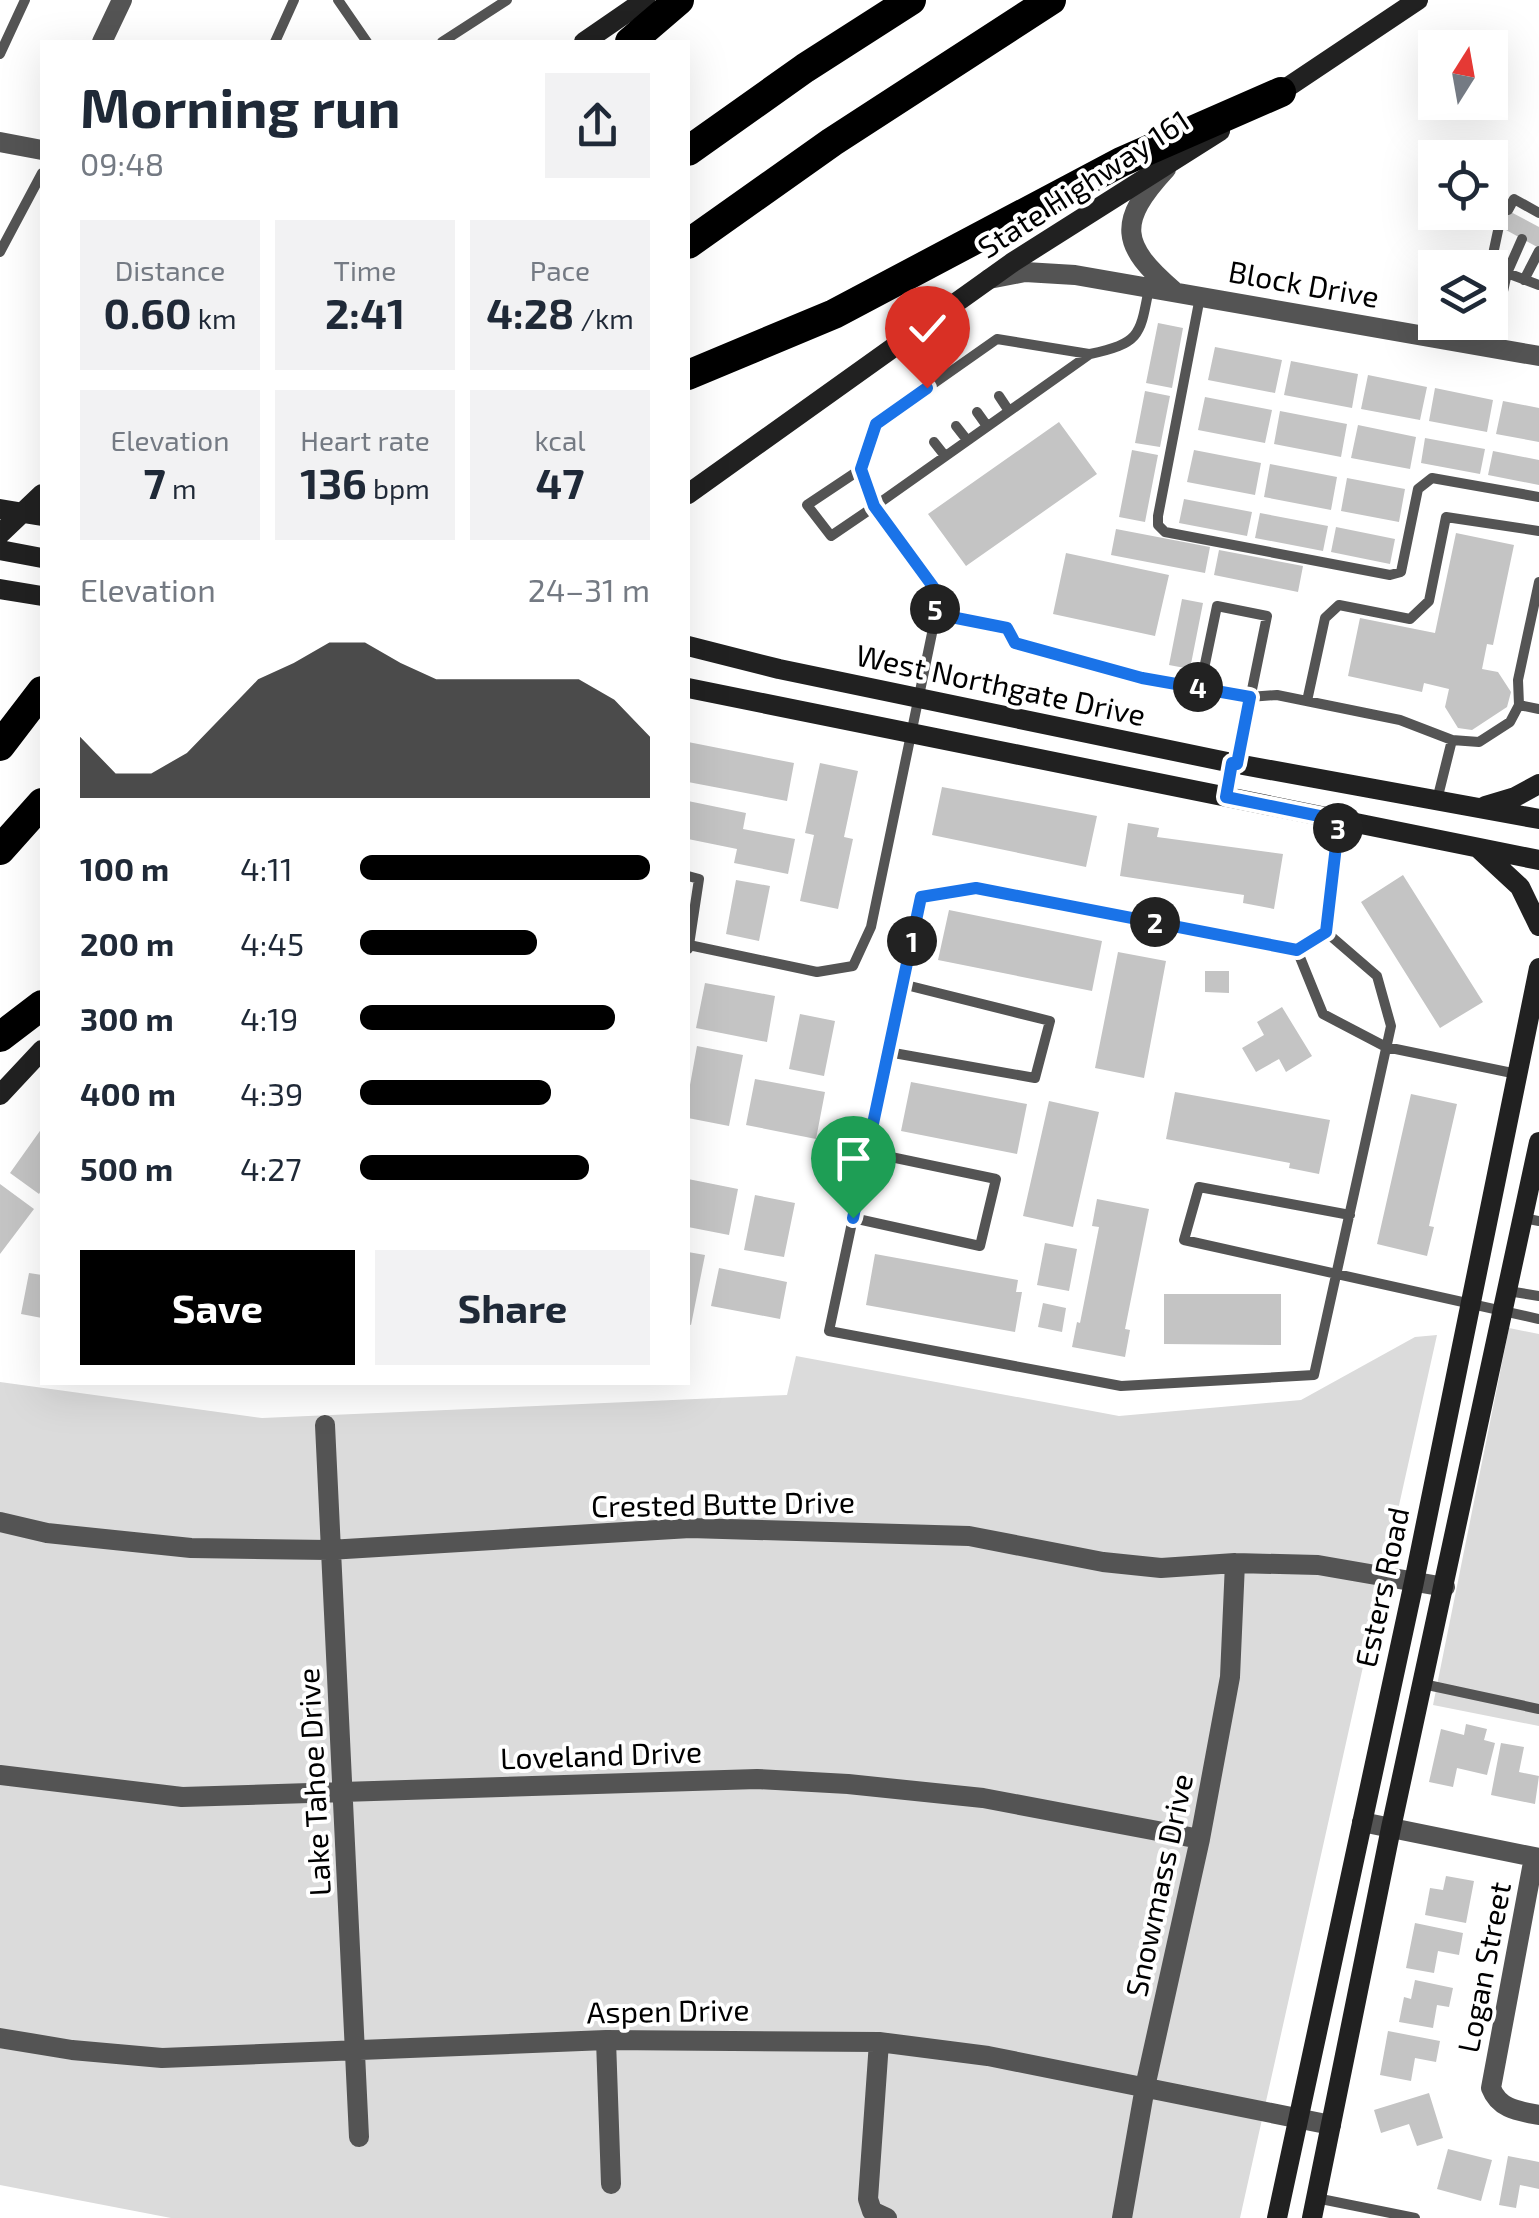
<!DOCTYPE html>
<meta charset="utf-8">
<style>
:root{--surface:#fff;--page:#f2f2f3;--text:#1f2937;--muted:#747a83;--accent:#000}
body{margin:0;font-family:"Exo 2",sans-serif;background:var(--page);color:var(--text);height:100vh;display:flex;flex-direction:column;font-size:38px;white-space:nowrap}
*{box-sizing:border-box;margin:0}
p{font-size:32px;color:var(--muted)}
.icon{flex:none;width:55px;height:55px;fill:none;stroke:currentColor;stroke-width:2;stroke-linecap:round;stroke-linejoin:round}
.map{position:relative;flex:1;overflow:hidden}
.drawer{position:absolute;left:40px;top:40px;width:650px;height:1345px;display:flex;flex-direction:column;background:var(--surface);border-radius:0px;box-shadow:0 10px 40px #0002}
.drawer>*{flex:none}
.needle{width:65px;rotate:11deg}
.fabs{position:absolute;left:1418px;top:30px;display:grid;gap:20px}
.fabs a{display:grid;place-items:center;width:90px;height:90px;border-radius:0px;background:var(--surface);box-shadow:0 10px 40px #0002;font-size:50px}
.pin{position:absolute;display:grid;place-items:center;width:85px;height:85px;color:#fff;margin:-102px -42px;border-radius:50% 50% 50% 0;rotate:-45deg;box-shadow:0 0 10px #0007}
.pin .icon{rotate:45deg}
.km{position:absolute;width:50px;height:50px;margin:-25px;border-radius:50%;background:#222;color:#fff;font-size:28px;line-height:50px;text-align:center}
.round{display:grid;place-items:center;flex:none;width:105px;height:105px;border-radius:0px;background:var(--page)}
.head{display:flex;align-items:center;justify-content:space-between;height:170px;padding:0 40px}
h1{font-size:55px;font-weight:700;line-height:75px}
.stats{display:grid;grid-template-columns:repeat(3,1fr);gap:15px;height:170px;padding:10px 40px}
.stats div{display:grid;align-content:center;border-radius:0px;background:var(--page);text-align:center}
.stats b{font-size:42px;font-weight:700}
.stats small{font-size:28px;font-weight:400}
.stats p{font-size:28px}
.chart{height:280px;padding:20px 40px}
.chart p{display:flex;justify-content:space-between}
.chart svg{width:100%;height:180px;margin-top:10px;fill:var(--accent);opacity:.7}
.primary-button{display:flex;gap:20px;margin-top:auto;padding:20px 40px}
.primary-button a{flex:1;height:115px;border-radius:0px;background:var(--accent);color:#fff;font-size:40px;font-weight:700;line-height:115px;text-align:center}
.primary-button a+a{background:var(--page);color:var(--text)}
ul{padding:0 40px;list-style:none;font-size:32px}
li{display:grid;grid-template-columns:160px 120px 1fr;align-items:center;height:75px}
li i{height:25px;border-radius:12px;background:var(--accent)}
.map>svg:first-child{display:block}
</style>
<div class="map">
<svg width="1539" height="2218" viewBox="0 0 1539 2218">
<rect width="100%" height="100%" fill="#fff"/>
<!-- green -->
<path fill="#dbdbdb" d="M1509,1328L1539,1334V1726L1433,1705Z
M1437,1335L1240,2218H171L0,2185V1382L262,1418L787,1395L796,1356L1119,1416L1301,1400L1415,1337Z"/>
<!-- building -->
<path fill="#c4c4c4" d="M1505,209L1539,227V248L1497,225Z
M1158,323L1183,328L1172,388L1146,383Z
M1215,347L1282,360L1275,393L1208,380Z
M1291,361L1358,374L1352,408L1284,395Z
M1368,375L1427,387L1420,420L1361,409Z
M1435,388L1493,400L1487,432L1429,421Z
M1145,391L1170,396L1160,447L1135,443Z
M1205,397L1272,410L1265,443L1198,430Z
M1503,401L1539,408V442L1496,434Z
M1280,411L1347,424L1341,457L1274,444Z
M1059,422L1097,474L966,566L928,514Z
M1358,425L1416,437L1410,469L1351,458Z
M1425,438L1485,449L1480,474L1421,463Z
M1132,450L1158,455L1145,522L1119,517Z
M1194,450L1261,463L1255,495L1187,482Z
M1493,451L1539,460V485L1488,475Z
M1270,464L1337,477L1331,510L1264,497Z
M1347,478L1405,489L1399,522L1341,511Z
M1184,499L1252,512L1247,536L1179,523Z
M1260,513L1328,526L1323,551L1255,538Z
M1336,527L1395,539L1390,564L1331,552Z
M1116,529L1210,547L1205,573L1111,555Z
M1456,533L1514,545L1493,645L1487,644L1482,669L1498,672L1511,692L1507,707L1472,730L1458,728L1445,707L1449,689L1424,683L1422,692L1348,676L1360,618L1435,633Z
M1219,550L1303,566L1298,592L1214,575Z
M1066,553L1169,575L1155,636L1053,614Z
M1182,599L1203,603L1190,669L1169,665Z
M688,742L794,763L787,801L688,782Z
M820,763L858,771L844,837L853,839L838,909L800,901L814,835L805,833Z
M942,787L1097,816L1086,867L932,835Z
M688,801L746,813L743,829L795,839L788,874L734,863L737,849L688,839Z
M1128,823L1159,828L1157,837L1283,854L1274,909L1243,903L1244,895L1120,876Z
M1403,875L1483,1002L1440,1028L1361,902Z
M736,880L770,886L759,941L726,934Z
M949,910L1102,941L1092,991L938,960Z
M1118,952L1166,961L1144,1078L1095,1068Z
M1205,971H1229V993L1205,992Z
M705,983L775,996L767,1042L696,1028Z
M1282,1007L1312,1056L1286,1072L1279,1059L1256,1072L1242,1048L1264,1035L1257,1022Z
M800,1014L835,1021L824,1076L789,1069Z
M697,1046L743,1055L729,1126L688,1118V1096Z
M755,1079L825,1092L816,1139L746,1125Z
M911,1082L1027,1104L1017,1154L901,1131Z
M1175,1092L1330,1120L1319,1174L1289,1168L1290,1163L1166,1139Z
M1411,1094L1457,1104L1429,1226L1434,1227L1427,1256L1377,1244Z
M1049,1101L1099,1112L1073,1227L1023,1216Z
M42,1128V1189L39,1194L10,1173Z
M688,1179L738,1189L729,1235L688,1227Z
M0,1184L34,1209L0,1254Z
M755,1195L795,1203L784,1257L744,1250Z
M1097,1199L1149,1209L1125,1329L1130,1330L1125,1357L1072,1347L1077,1322L1080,1323L1099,1227L1092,1226Z
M1045,1243L1077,1249L1069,1291L1037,1285Z
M688,1252L705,1255L691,1325L688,1324Z
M875,1254L1018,1280L1016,1292H1022L1015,1332L866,1305Z
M719,1268L787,1282L780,1319L711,1306Z
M29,1273L42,1275V1318L21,1314Z
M1164,1294H1281V1345L1164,1344Z
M1043,1303L1066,1308L1062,1332L1038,1327Z
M1466,1724L1487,1729L1484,1740L1495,1743L1487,1775L1457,1768L1453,1787L1429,1782L1441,1729L1464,1735Z
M1501,1743L1524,1747L1519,1772L1539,1776L1535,1804L1491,1795Z
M1446,1876L1474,1881L1466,1923L1425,1915L1430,1888L1443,1890Z
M1415,1923L1463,1933L1459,1955L1438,1951L1434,1973L1406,1968Z
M1415,1980L1453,1988L1449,2007L1437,2005L1433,2028L1399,2022L1404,1997L1411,1999Z
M1388,2031L1440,2041L1436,2062L1415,2058L1411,2081L1380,2075Z
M1429,2093L1443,2138L1417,2146L1409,2124L1381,2133L1374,2110Z
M1448,2149L1492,2160L1481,2201L1437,2189Z
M1508,2156L1539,2162V2189L1520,2185L1516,2208L1499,2205Z"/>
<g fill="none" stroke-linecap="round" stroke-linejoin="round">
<!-- lane -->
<path stroke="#545454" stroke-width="10" d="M338,0L367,42
M275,42L294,0
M442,42L507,0
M0,54L25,0
M1508,210L1514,199L1539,213
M1499,226L1492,259L1507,273L1522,239
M0,252L42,173
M1524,280L1539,251
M1200,297L1158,516V525L1165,532L1390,575L1401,572L1418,489L1432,478L1539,497
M1491,347L1507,273L1539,285
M999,396L1009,411
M977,412L987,426
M956,426L967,440
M934,442L945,456
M861,469L875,506L831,536L807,505L861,469L876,424L997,339L1089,354
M936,614L934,588L875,506L1090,354C1141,343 1140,335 1149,288
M1200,688L1217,606L1267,616L1237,763
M1307,701L1325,618L1339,605L1410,619L1429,601L1446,517L1539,531
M1519,705L1539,709
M1437,800L1452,740
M688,876L699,879L689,945
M1326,932L1377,976L1391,1026L1314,1375L1121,1386L829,1331L921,897L976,888L1297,950L1326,932L1339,820
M688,949L689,945L817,972L853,966L871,927L936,614L1007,628L1015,643L1142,678L1249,697L1277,695L1400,720L1452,740L1479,742L1510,722L1519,705L1518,680L1539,582
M1297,950L1323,1014L1386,1047L1517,1074
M888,1052L1035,1078L1050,1021L902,984
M1350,1215L1199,1187L1184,1240L1539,1319
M853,1218L980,1246L996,1179L867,1152
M1523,1218L1539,1221
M1508,1291L1539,1296
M1423,1684L1539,1709
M1316,2198L1415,2218"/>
<!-- street -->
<path stroke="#545454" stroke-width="20" d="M102,42L122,0
M0,142L42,150
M1166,169C1117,222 1120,245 1174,291
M989,279L1025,272L1075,275L1539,356
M325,1425L359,2137
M0,1522L47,1533L191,1548L329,1550L690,1528L969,1536L1103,1562L1161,1568L1235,1563L1318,1565L1445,1587
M0,1775L182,1797L757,1779L848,1784L983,1798L1200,1839
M1362,1822L1539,1858
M1534,1857L1491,2088C1499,2109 1518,2111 1539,2115
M0,2038L72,2050L162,2058L606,2040L879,2042L988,2056L1331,2125
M606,2040L611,2184
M879,2042L868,2199L872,2211L887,2218
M1122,2218L1145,2087L1200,1839L1230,1677L1235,1563"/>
<!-- secondary -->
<path stroke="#212121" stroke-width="20" d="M584,42L645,0
M1270,99L1418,0
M688,494L1013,262L1220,131
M0,509L42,516
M0,534L42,494
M0,550L42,558
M0,589L42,596
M688,646L779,669L1232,763L1539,819
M688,688L1539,860
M1485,806L1515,797L1539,784
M1479,849L1520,887L1539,926
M0,1095L42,1050
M1277,2218L1414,1582L1539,968
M1312,2218L1391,1828L1539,1142"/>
<!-- highway -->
<path stroke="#000" stroke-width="30" d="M630,42L679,0
M688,151L805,68L911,0
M688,244L832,142L1051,0
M688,375L834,314L1121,162L1281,92
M0,746L42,691
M0,850L42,803
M0,1037L42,1005"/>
</g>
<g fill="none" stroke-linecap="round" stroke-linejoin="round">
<!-- route casing -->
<g stroke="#fff" stroke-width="20">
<path id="route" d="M853,1218L921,897L976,888L1297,950L1326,932L1339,820L1226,797L1232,763L1237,764L1250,697L1142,678L1015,643L1007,628L936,614L934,588L874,506L861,469L876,424L927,388"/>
</g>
<!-- route -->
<use href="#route" stroke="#1a73e8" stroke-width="12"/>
</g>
<g text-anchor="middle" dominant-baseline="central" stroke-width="8" stroke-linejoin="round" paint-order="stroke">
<!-- street labels -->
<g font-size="30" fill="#000" stroke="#fff">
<text transform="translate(1083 183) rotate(-33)">State Highway 161</text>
<text transform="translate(1304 283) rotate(10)">Block Drive</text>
<text transform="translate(1001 684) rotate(12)">West Northgate Drive</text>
<text transform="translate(723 1503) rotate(-1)">Crested Butte Drive</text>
<text transform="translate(1381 1587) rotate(-78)">Esters Road</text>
<text transform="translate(601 1754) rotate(-2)">Loveland Drive</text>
<text transform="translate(313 1782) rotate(-93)">Lake Tahoe Drive</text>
<text transform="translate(1158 1885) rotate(-78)">Snowmass Drive</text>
<text transform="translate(1483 1967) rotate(-79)">Logan Street</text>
<text transform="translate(668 2010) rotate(-1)">Aspen Drive</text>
</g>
</g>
</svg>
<div class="fabs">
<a><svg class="needle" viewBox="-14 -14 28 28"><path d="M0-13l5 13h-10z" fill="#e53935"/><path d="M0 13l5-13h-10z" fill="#747a83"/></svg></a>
<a><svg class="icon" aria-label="locate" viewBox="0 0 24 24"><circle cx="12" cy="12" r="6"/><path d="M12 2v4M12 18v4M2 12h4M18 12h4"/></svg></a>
<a><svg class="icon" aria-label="layers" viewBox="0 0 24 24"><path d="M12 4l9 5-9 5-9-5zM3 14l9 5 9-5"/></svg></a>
</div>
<div class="pin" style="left:853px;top:1218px;background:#1e9e55"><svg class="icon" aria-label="arrive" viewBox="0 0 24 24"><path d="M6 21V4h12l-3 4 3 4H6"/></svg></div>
<div class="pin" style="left:927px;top:388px;background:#d93025"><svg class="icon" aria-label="check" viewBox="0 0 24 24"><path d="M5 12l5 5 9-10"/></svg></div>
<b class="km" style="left:912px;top:941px">1</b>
<b class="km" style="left:1155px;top:922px">2</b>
<b class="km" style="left:1338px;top:828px">3</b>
<b class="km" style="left:1198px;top:687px">4</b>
<b class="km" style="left:935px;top:609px">5</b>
<section class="drawer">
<div class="head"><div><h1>Morning run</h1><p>09:48</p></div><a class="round"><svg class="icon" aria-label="share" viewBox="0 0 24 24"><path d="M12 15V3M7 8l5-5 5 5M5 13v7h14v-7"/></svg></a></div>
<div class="stats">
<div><p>Distance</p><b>0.60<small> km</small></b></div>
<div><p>Time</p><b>2:41</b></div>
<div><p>Pace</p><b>4:28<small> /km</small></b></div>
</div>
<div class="stats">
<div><p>Elevation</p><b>7<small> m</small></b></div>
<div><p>Heart rate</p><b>136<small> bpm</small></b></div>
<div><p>kcal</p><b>47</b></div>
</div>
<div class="chart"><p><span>Elevation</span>24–31 m</p>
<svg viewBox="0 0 160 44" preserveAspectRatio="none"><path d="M0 44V29L10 38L20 38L30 33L40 24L50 15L60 11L70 6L80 6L90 11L100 15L110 15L120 15L130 15L140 15L150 20L160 29V44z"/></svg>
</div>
<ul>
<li><b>100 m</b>4:11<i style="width:100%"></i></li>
<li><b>200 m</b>4:45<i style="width:61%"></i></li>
<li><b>300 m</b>4:19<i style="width:88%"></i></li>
<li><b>400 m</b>4:39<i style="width:66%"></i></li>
<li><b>500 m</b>4:27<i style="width:79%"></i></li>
</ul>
<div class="primary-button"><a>Save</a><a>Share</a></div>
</section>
</div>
